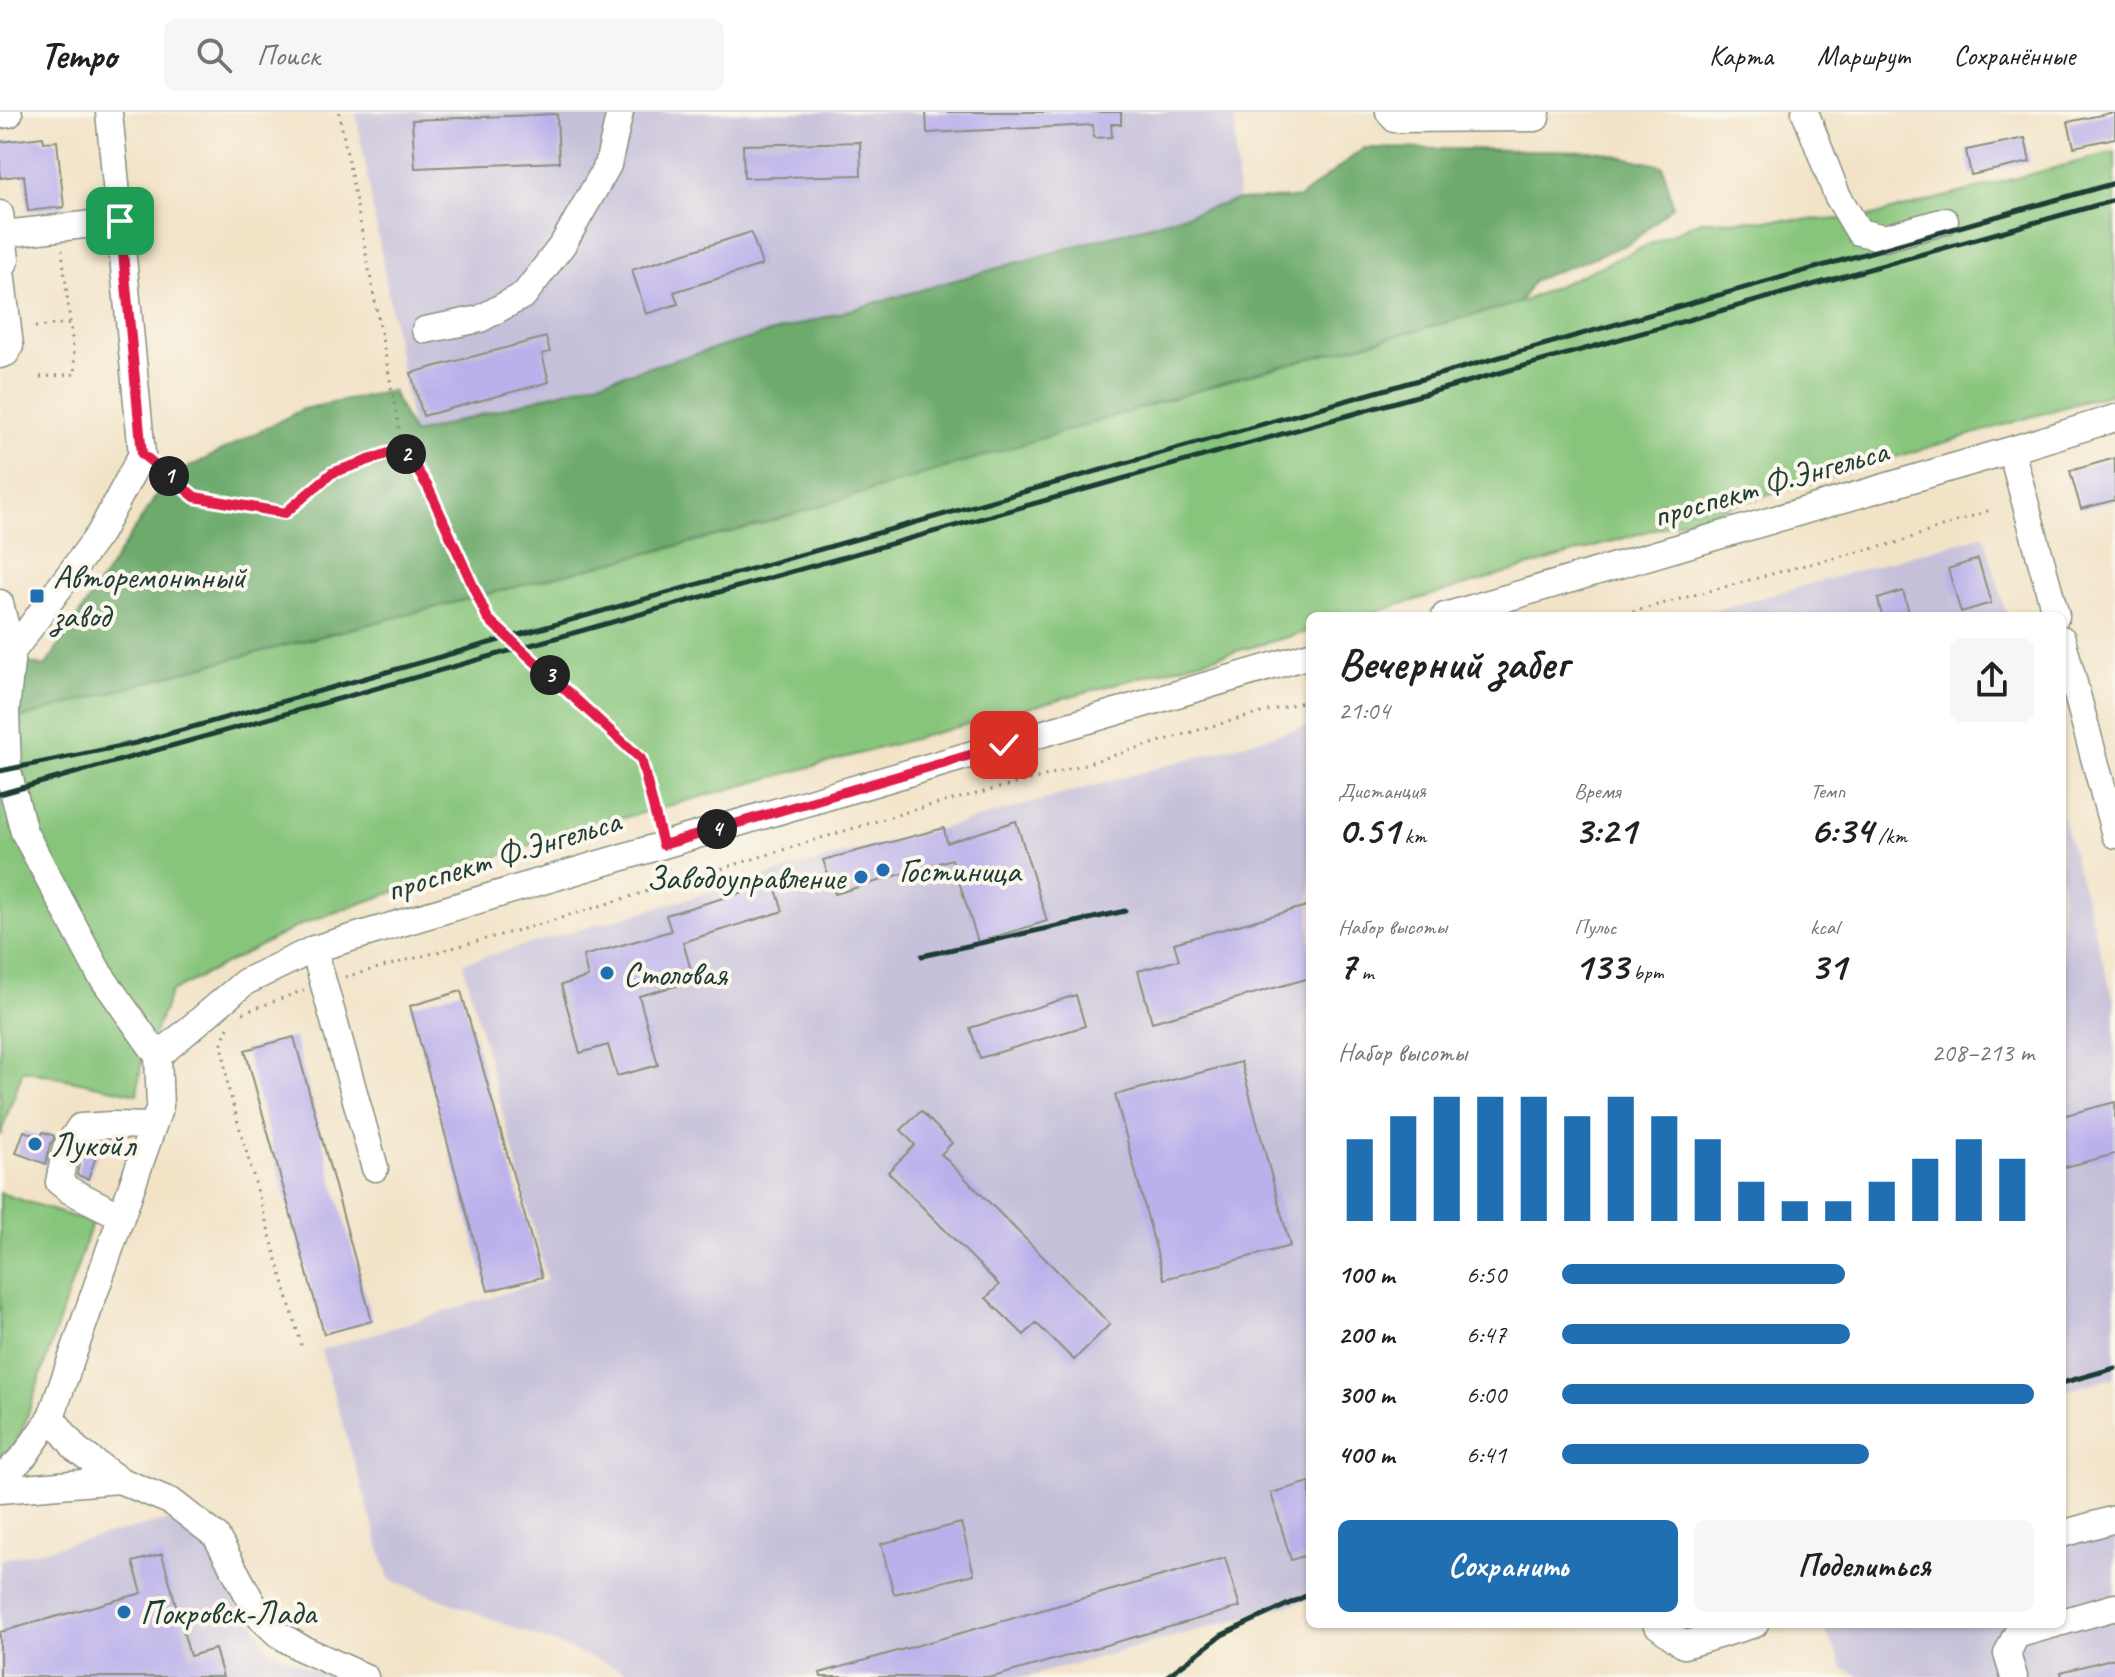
<!DOCTYPE html>
<html lang="ru">
<meta charset="utf-8">
<style>
:root{--surface:#fff;--page:#f6f6f6;--text:#202124;--muted:#757577;--line:#e0e0e0;--accent:#1f6fb2}
body{margin:0;font-family:Caveat,sans-serif;background:var(--page);color:var(--text);height:100vh;display:flex;flex-direction:column;font-size:30px;white-space:nowrap}
*{box-sizing:border-box;margin:0}
p{font-size:26px;color:var(--muted)}
.icon{flex:none;width:44px;height:44px;fill:none;stroke:currentColor;stroke-width:2;stroke-linecap:round;stroke-linejoin:round}
.map{position:relative;flex:1;overflow:hidden}
.panel{position:absolute;left:1306px;top:500px;width:760px;height:1016px;display:flex;flex-direction:column;background:var(--surface);border-radius:12px;box-shadow:0 2px 6px #0004}
.panel>*{flex:none}
.pin{position:absolute;display:grid;place-items:center;width:68px;height:68px;color:#fff;margin:-34px;border-radius:16px;box-shadow:0 4px 12px #0006}
.km{position:absolute;width:40px;height:40px;margin:-20px;border-radius:50%;background:#222;color:#fff;font-size:22px;line-height:40px;text-align:center}
.round{display:grid;place-items:center;flex:none;width:84px;height:84px;border-radius:12px;background:var(--page)}
.head{display:flex;align-items:center;justify-content:space-between;height:136px;padding:0 32px}
h1{font-size:44px;font-weight:700;line-height:60px}
.stats{display:grid;grid-template-columns:repeat(3,1fr);gap:12px;height:136px;padding:8px 32px}
.stats div{display:grid;align-content:center}
.stats b{font-size:40px;font-weight:700}
.stats small{font-size:22px;font-weight:400}
.stats p{font-size:22px}
.chart{height:224px;padding:16px 32px}
.chart p{display:flex;justify-content:space-between}
.chart svg{width:100%;height:144px;margin-top:8px;stroke:var(--accent);stroke-width:6}
.primary-button{display:flex;gap:16px;margin-top:auto;padding:16px 32px}
.primary-button a{flex:1;height:92px;border-radius:12px;background:var(--accent);color:#fff;font-size:32px;font-weight:700;line-height:92px;text-align:center}
.primary-button a+a{background:var(--page);color:var(--text)}
ul{padding:0 32px;list-style:none;font-size:26px}
li{display:grid;grid-template-columns:128px 96px 1fr;align-items:center;height:60px}
li i{height:20px;border-radius:10px;background:var(--accent)}
header{display:flex;align-items:center;gap:48px;box-sizing:border-box;height:112px;padding:0 40px;background:var(--surface);border-bottom:2px solid var(--line)}
header strong{font-size:38px}
nav{display:flex;gap:44px;margin-inline-start:auto;font-size:28px}
.search{width:560px;height:72px;background:var(--page);display:flex;align-items:center;gap:20px;box-sizing:border-box;padding:0 28px;border-radius:12px;color:var(--muted);font-size:30px}
.map>svg:first-child{display:block}
</style>
<header>
<strong>Tempo</strong>
<div class="search"><svg class="icon" aria-label="search" viewBox="0 0 24 24"><circle cx="10" cy="10" r="6"/><path d="M15 15l6 6"/></svg>Поиск</div>
<nav><a>Карта</a><a>Маршрут</a><a>Сохранённые</a></nav>
</header>
<div class="map">
<svg width="2115" height="1565" viewBox="0 0 2115 1565">
<rect width="100%" height="100%" fill="#fbf7ec"/>
<filter id="ink" filterUnits="userSpaceOnUse"><feTurbulence type="fractalNoise" baseFrequency=".0125" numOctaves="2"/><feDisplacementMap in="SourceGraphic" scale="16" xChannelSelector="R" yChannelSelector="G"/><feConvolveMatrix kernelMatrix="1 2 1 2 8 2 1 2 1" color-interpolation-filters="sRGB"/></filter>
<filter id="wash" filterUnits="userSpaceOnUse"><feTurbulence type="fractalNoise" baseFrequency=".006" numOctaves="4" result="noise"/><feDisplacementMap in="SourceGraphic" scale="32" xChannelSelector="R" yChannelSelector="G"/><feGaussianBlur stdDeviation="1.8" result="paint"/><feColorMatrix in="noise" values="0 0 0 0 0 0 0 0 0 0 0 0 0 0 0 0 0 1.4 0 .05"/><feComposite in="paint" operator="in"/></filter>
<g filter="url(#wash)">
<rect width="100%" height="100%" fill="#f2e3c7"/>
<!-- industrial -->
<path fill="#c6c0da" d="M356,0H1234L1238,88L413,322Z
M1984,423L2007,504H1696Z
M1310,613V1487L1027,1565H641L389,1467L321,1238L547,1168L463,851L823,748L944,716Z
M2062,702L2115,892V1265L2062,1280Z
M169,1408L211,1432L268,1537L328,1565H0V1448Z
M2115,1417V1565H1862L1844,1557L1822,1512H2062V1434Z"/>
<!-- green -->
<path fill="#87c57c" stroke="#538158" stroke-width="2" d="M2115,40V280L1362,504H1310V519L557,724L304,811L171,880L141,953L137,982L23,958L0,1024V612L196,556L751,415L1255,261L1519,191L1701,109L1861,107Z
M0,1081L92,1111L18,1331L0,1344Z"/>
<!-- forest -->
<path fill="#6daa6c" stroke="#467450" stroke-width="2" d="M1364,36L1598,39L1663,54L1673,94L1631,131L1534,168L1519,191L1255,261L751,415L196,556L0,612L2,544L45,555L168,366L303,297L392,279L413,322L1238,88L1299,86Z"/>
<g id="blocks">
<!-- building -->
<path fill="#bbb0eb" d="M926,0H1121V12H1111L1112,25L1094,26L1093,13L927,21Z
M2115,0V26L2074,35L2068,10Z
M557,2L559,50L415,56L412,8Z
M43,25L44,30L57,29L64,95L28,99L24,63L0,66V30Z
M2025,26L2030,50L1971,63L1966,38Z
M860,30L861,63L744,66L743,33Z
M751,120L762,153L674,180L678,192L646,202L632,158Z
M546,225L550,240L542,242L549,270L423,304L411,261Z
M2115,346V388L2081,397L2070,359Z
M1978,447L1991,491L1961,500L1948,457Z
M1903,479L1910,504H1882L1878,487Z
M1016,709L1047,809L978,830L952,747L835,782L823,748L944,716L947,731Z
M774,771L783,799L683,830L694,869L639,884L658,953L617,964L608,933L580,941L561,873L588,865L583,844L671,819L666,803Z
M1310,793V866L1152,910L1138,859L1179,848L1174,831Z
M461,879L542,1165L488,1179L410,894Z
M1076,883L1085,914L980,946L970,916Z
M294,925L372,1209L324,1222L245,938Z
M1241,950L1290,1134L1164,1167L1115,983Z
M2115,990V1042L2062,1056V1004Z
M921,999L952,1031L941,1042L1110,1212L1074,1248L1036,1211L1024,1223L986,1186L999,1173L888,1060L915,1033L901,1018Z
M24,1019L41,1025L43,1020L55,1024L50,1033L46,1052L16,1041Z
M86,1035L98,1039L88,1067L77,1063L81,1042Z
M1310,1370V1442L1291,1448L1271,1381Z
M961,1411L974,1462L894,1482L881,1432Z
M162,1442L190,1544L215,1537L223,1565H0V1520L142,1481L133,1450Z
M1225,1446L1240,1495L993,1565H821L820,1561Z
M2115,1546V1565H2062L2061,1560Z"/>
</g>
</g>
<g filter="url(#ink)">
<use href="#blocks" fill-opacity="0" stroke="#88907e" stroke-width="2"/>
<g fill="none" stroke-linecap="round" stroke-linejoin="round">
<!-- minor casing -->
<g stroke="#88907e" stroke-width="29">
<path id="minor" d="M109,0L142,342L100,421L12,540L6,599L8,659L24,720L99,861L158,944
M1389,0L1395,7L1536,6L1537,0
M1805,0L1837,83L1859,120L1884,126L1945,109
M0,3L9,2
M0,102L6,147L1,159L10,234L6,241L0,243
M4,122L120,109
M425,218L480,207L524,183L563,132L608,53L620,0
M2011,338L2056,504
M0,491L12,540
M1445,504L2011,338L2115,306
M2062,527L2115,723
M314,837L375,1056
M158,944L245,870L314,837L680,728L1310,543
M158,944L160,994L51,1305L76,1337L119,1368L172,1390L216,1424L260,1505L278,1522L301,1536L365,1565
M121,1104L69,1078L59,1070L66,1036L80,1015L112,1013L153,1014
M0,1368L25,1343L51,1305
M0,1378L119,1368
M2062,1422L2115,1407
M2062,1510L2115,1495
M1656,1512L1684,1533L1755,1512
M2014,1565L2007,1542L2016,1523L2055,1512"/>
</g>
<!-- path -->
<path stroke="#88907e" stroke-width="3" stroke-dasharray="2 6" stroke-linecap="butt" d="M339,0L403,336L428,375L488,507L641,647L658,712
M35,215L71,211
M40,265L76,262L62,138
M158,355L195,385L285,401L332,361L403,336
M1617,504L1809,452L1896,431L1993,397
M667,755L670,771
M345,865L541,812L913,698L1038,666L1212,614L1310,588
M243,901L304,878
M228,915L222,930L228,975L302,1236"/>
<!-- minor -->
<use href="#minor" stroke="#fff" stroke-width="26"/>
<!-- rail -->
<path stroke="#1f3d34" stroke-width="5" d="M0,659L136,631L2115,71
M0,682L2115,88
M922,844L1125,799
M2062,1271L2115,1256
M1166,1565L1222,1523L1310,1482"/>
</g>
</g>
<g fill="none" stroke-linecap="round" stroke-linejoin="round" filter="url(#ink)">
<!-- route casing -->
<g stroke="#fff" stroke-width="16">
<path id="route" d="M120,109L142,342L195,385L285,401L332,361L403,336L428,375L488,507L641,647L663,733L1004,633"/>
</g>
<!-- route -->
<use href="#route" stroke="#e11d48" stroke-width="10"/>
</g>
<!-- markers -->
<g fill="#1f6fb2" stroke="#fbf7ec" stroke-width="3">
<rect x="29" y="476" width="16" height="16" rx="4"/>
<circle cx="883" cy="758" r="8"/>
<circle cx="861" cy="765" r="8"/>
<circle cx="607" cy="861" r="8"/>
<circle cx="35" cy="1032" r="8"/>
<circle cx="124" cy="1500" r="8"/>
</g>
<g text-anchor="middle" dominant-baseline="central" stroke-width="8" stroke-linejoin="round" paint-order="stroke">
<!-- street labels -->
<g font-size="34" fill="#1f3d34" stroke="#fbf7ec">
<text transform="translate(1770 371) rotate(-16)">проспект Ф.Энгельса</text>
<text transform="translate(503 743) rotate(-17)">проспект Ф.Энгельса</text>
</g>
<!-- poi labels -->
<g font-size="34" fill="#1f3d34" stroke="#fbf7ec" text-anchor="start">
<text x="53" y="464">Авторемонтный<tspan x="53" dy="39">завод</tspan></text>
<text x="899" y="758">Гостиница</text>
<text x="845" y="765" text-anchor="end">Заводоуправление</text>
<text x="623" y="861">Столовая</text>
<text x="51" y="1032">Лукойл</text>
<text x="140" y="1500">Покровск-Лада</text>
</g>
</g>
</svg>
<div class="pin" style="left:120px;top:109px;background:#1e9e55"><svg class="icon" aria-label="arrive" viewBox="0 0 24 24"><path d="M6 21V4h12l-3 4 3 4H6"/></svg></div>
<div class="pin" style="left:1004px;top:633px;background:#d93025"><svg class="icon" aria-label="check" viewBox="0 0 24 24"><path d="M5 12l5 5 9-10"/></svg></div>
<b class="km" style="left:169px;top:364px">1</b>
<b class="km" style="left:406px;top:342px">2</b>
<b class="km" style="left:550px;top:563px">3</b>
<b class="km" style="left:717px;top:717px">4</b>
<section class="panel">
<div class="head"><div><h1>Вечерний забег</h1><p>21:04</p></div><a class="round"><svg class="icon" aria-label="share" viewBox="0 0 24 24"><path d="M12 15V3M7 8l5-5 5 5M5 13v7h14v-7"/></svg></a></div>
<div class="stats">
<div><p>Дистанция</p><b>0.51<small> km</small></b></div>
<div><p>Время</p><b>3:21</b></div>
<div><p>Темп</p><b>6:34<small> /km</small></b></div>
</div>
<div class="stats">
<div><p>Набор высоты</p><b>7<small> m</small></b></div>
<div><p>Пульс</p><b>133<small> bpm</small></b></div>
<div><p>kcal</p><b>31</b></div>
</div>
<div class="chart"><p><span>Набор высоты</span>208–213 m</p>
<svg viewBox="0 0 160 44" preserveAspectRatio="none"><path d="M5 44V19M15 44V12M25 44V6M35 44V6M45 44V6M55 44V12M65 44V6M75 44V12M85 44V19M95 44V32M105 44V38M115 44V38M125 44V32M135 44V25M145 44V19M155 44V25"/></svg>
</div>
<ul>
<li><b>100 m</b>6:50<i style="width:60%"></i></li>
<li><b>200 m</b>6:47<i style="width:61%"></i></li>
<li><b>300 m</b>6:00<i style="width:100%"></i></li>
<li><b>400 m</b>6:41<i style="width:65%"></i></li>
</ul>
<div class="primary-button"><a>Сохранить</a><a>Поделиться</a></div>
</section>
</div>
